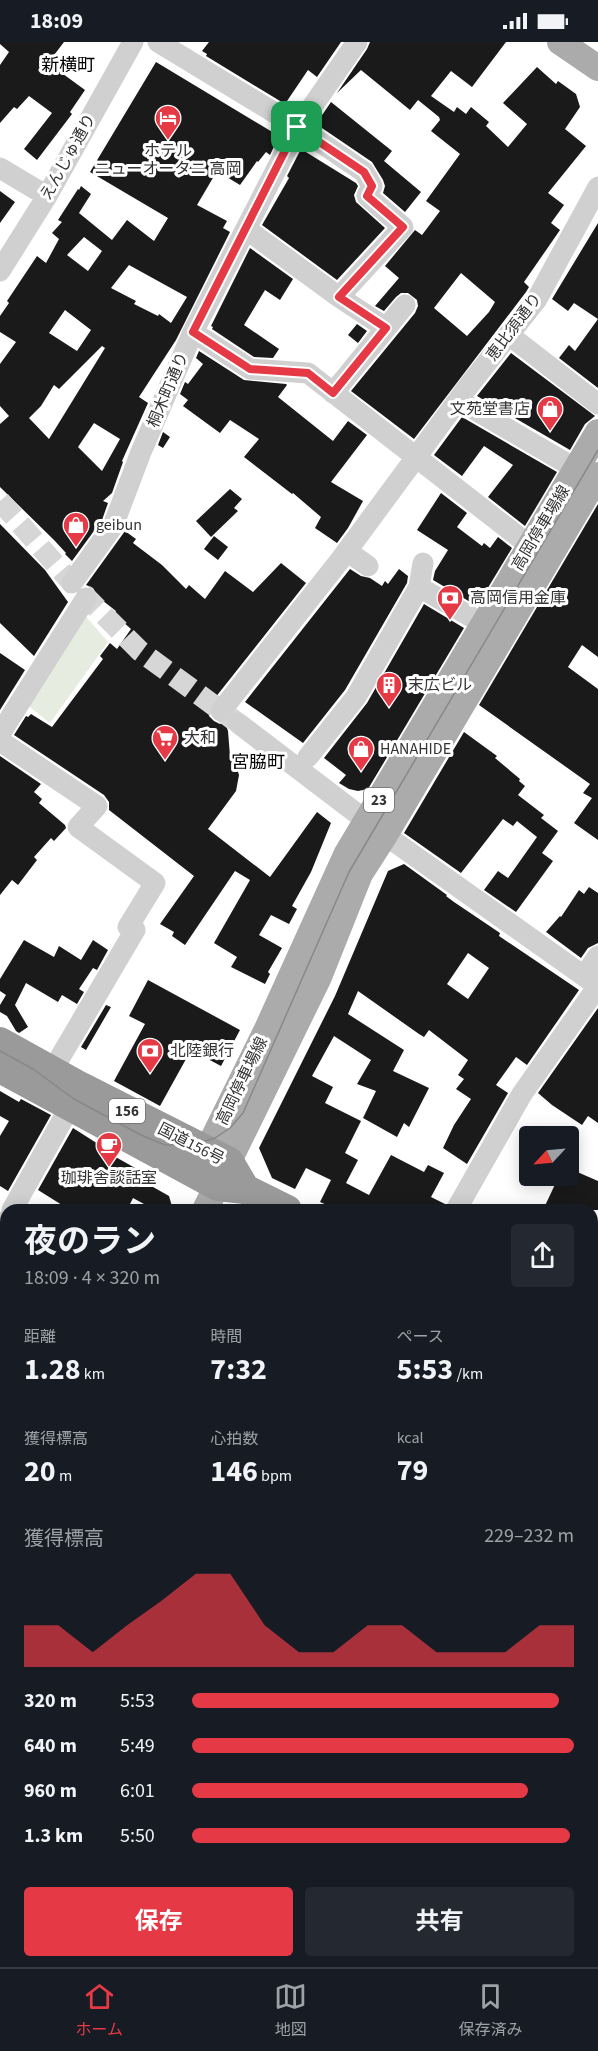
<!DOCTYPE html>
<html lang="ja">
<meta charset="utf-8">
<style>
:root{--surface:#171b24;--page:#242831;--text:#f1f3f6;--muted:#9ea1a6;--line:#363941;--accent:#e63946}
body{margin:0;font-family:"Source Sans 3","Noto Sans JP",sans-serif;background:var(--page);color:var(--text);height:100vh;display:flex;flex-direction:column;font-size:22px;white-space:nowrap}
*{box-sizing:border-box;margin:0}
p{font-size:20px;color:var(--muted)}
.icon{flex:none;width:33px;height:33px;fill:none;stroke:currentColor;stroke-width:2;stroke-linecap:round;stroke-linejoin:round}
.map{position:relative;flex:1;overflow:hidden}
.details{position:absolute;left:0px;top:1162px;width:598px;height:764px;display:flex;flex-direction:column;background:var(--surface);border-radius:18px 18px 0 0;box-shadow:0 3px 15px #0003}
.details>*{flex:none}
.needle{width:39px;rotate:244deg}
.controls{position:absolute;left:519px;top:1084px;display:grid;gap:12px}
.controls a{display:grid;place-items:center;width:60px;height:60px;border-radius:6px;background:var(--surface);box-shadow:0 3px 15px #0003;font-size:30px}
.pin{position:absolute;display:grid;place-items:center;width:51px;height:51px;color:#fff;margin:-26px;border-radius:12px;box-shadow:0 3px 9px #0006}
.round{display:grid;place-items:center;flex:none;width:63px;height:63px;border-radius:6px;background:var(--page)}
.head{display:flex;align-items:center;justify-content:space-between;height:102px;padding:0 24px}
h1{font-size:33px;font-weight:700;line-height:45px}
.stats{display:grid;grid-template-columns:repeat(3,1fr);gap:9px;height:102px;padding:6px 24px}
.stats div{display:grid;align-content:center}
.stats b{font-size:30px;font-weight:700}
.stats small{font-size:16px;font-weight:400}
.stats p{font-size:16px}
.chart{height:168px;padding:12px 24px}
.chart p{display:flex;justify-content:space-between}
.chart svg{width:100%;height:108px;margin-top:6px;fill:var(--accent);opacity:.7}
.button{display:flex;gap:12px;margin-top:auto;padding:12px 24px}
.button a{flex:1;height:69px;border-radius:6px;background:var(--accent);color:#fff;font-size:24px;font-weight:700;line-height:69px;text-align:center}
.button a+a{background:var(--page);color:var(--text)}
ul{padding:0 24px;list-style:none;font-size:20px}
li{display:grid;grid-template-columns:96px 72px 1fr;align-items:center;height:45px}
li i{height:15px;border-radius:8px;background:var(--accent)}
.status{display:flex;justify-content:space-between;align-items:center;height:42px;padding:0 30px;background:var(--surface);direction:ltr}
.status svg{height:16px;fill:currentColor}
.tab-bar{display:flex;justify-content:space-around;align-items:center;height:84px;border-top:2px solid var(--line);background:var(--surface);font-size:16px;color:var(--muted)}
.tab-bar a{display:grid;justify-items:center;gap:3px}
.tab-bar .selected{color:var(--accent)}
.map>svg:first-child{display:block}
</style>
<div class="status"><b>18:09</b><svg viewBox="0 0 49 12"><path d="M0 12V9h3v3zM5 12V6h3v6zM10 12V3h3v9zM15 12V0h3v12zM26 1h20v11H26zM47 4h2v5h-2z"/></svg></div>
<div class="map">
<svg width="598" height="1925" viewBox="0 0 598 1925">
<rect width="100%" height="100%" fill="#fff"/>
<!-- green -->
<path fill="#e6ecdf" d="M82,570L108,600L50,681L26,662Z"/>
<!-- building -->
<path fill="#1a1a1a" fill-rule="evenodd" d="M0,0H64L48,21L85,48L70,70L72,72L37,118L24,107L52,71L29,54L17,67L14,65L0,81V23L9,10L0,2Z
M209,0H341L317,35L308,28L285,62L206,14L207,12L202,9Z
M370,0H506L472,45L451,29L431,54L454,70L457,65L466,72L471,65L489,80L486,84L508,105L527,82L503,61L537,25L556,42L558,39L576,52L580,65L565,87L586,104L548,151L564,163L551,181L560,188L524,240L529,245L526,250L414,397L351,349L415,271L418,264L417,258L408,251H401L396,255L384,269L375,264L399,236L385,224L415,188L422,193L440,169L426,159L460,112L431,89L440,78L439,75L418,58L410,68L361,28L337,51L367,7ZM461,231L495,260L489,270L467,294L434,266Z
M156,20L279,94L270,113L266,110L258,120L257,119L240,143L217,129L197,163L227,179L223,186L230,190L176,298L139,355L148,361L122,419L123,420L112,451L103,459L108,461L102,478L72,519L65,512L66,511L54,498L0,445V382L9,374L0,364V322L16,300L0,290V274L9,261L7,259L37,214L46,221L59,197L52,191L62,180L58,178L78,147L79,148L81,144L91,152L79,171L112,198L127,178L154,199L168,176L90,130ZM84,195L102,209L88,229L67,213ZM129,223L187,255L171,281L159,272L158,274L134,262L136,259L111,246ZM65,268L91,288L77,309L49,291ZM102,304L105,306L49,397L29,376L41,364L54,343L59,347ZM94,381L120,397L102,429L78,405Z
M331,60L392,109L384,119L421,150L405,170L383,151L385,144L383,138L372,120L316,82Z
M301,107L356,141L358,144L354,153L356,160L385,186L337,238L262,183L289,136L287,134Z
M0,149L15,160L0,181Z
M598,181V346L559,316L569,303L575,309L598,277L574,261L568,269L552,257Z
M250,206L293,237L280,258L265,248L244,283L279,307L273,316L254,315L212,287L213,285L211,284Z
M357,282L367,289L358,301L348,293Z
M199,309L244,338L286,342L287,343L278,355L333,399L348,379L367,393L331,440L363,459L348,486L337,501L315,486L321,475L293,451L292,452L244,415L259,397L230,378L220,391L183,364L188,358L180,352L185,340L188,342L203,322L196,316Z
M511,311L595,374L585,382L570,408L477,354Z
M462,375L557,430L525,484L488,455L513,423L484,404L462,434L434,413Z
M163,390L170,395L163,406L158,403Z
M230,447L242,457L234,466L238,469L211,495L196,479Z
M441,451L467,471L457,485L482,504L484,501L490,506L498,495L512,506L477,564L433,538L435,529L448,508L417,488Z
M598,462V615L582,603L568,625L598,647V798L574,781L592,756L583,751L590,742L479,663Z
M0,482L45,528L68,560L34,614L0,581Z
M125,489L136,497L133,501L162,523L186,547L189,543L205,557L225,529L253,550L281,521L306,541L211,661L208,668L209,674L214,679L220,682L225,681L228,689L230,714L234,717L239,733L236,749L208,787L270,835L317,770L331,781L311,830L292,864L297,867L289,882L271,873L259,893L282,906L268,930L270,932L265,942L231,925L237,915L214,901L250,838L235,829L185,903L172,894L174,890L160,882L194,834L109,768V760L104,753L14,693L26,674L28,675L31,672L52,685L103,617L100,614L110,601L117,607L131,587L114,572L116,569L98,555L93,546L86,543Z
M214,494L228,505L218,518L204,507Z
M350,527L361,534L370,536L382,544L385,539L388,542L399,527L408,534L407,541L345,648L303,701L245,660Z
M424,562L464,586L368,747L358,749L349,747L339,741L346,733L324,716L367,661Z
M0,611L25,628L0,668Z
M464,690L497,714L495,716L520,737L519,739L525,744L518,753L544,773L541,776L558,789L542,811L553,819L516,870L484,848L498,829L508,836L537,795L517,779L513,784L503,777L461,831L404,791Z
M0,714L41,742L34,750L42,757L39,761L65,783L66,786L54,799L51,796L34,815L37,818L18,843L12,838L0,853Z
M404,822L447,853L446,854L454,860L500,891L499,894L579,948L527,1023L516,1015L496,1043L508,1051L467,1122L443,1106L454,1083L471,1057L456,1047L464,1037L458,1033L468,1018L429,988L424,995L419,992L358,949L348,972L404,1008L393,1029L429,1046L409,1085L404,1081L397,1095L363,1076L376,1049L357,1042L371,1018L334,994L312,1034L333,1045L325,1061L361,1079L345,1111L358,1118L346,1141L369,1153L391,1113L424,1130L428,1123L444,1131L431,1155L445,1162L443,1168H338L320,1160L331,1138L306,1126L295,1147L272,1136L259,1106L335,954L388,829ZM468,911L489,926L468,957L447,942Z
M589,845L598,851V901L588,906L581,916L546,890L560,874L561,875L579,848L584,852Z
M24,898L54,915L59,904L81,918L93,898L108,908L97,928L93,926L79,947L84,950L77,962L62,953L58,960L26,941L15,963L28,985L19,991L16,989L7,974L0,970V963L6,953L0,949V937Z
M148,938L240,988L221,1024L191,1008L160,1064L114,1039L145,982L129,974Z
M106,963L111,965L86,1008L81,1005Z
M598,966V1081L588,1074L582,1083L552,1063L538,1051Z
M0,1049L19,1060L21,1057L51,1073L8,1149L0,1144V1094L9,1079L0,1074Z
M73,1086L106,1107L105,1109L144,1131L146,1141L169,1154L173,1168H155L133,1156L127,1168H70L38,1148Z
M568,1126L598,1139V1168H543L559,1134H568Z"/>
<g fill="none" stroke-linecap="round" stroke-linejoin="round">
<!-- minor-tunnel -->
<path stroke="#d6d6d6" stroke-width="21" stroke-dasharray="21 10" stroke-linecap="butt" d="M0,459L72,541L140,609L235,679"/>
<!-- minor -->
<path stroke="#d0d0d0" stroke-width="21" d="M158,0L298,85L364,130L372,144L367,154L403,185L339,255
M0,126L47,154
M246,187L339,255L386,286
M0,229L47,154L133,0
M193,290L250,327L308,331L520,496L543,512
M509,293L598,362
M333,351L405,263
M458,358L590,435
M347,509L368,524
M72,541L113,484L141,410L193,290L298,85L357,0
M419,545L473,576L495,593
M221,669L341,517L467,346L537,257L598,145
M238,681L385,793L598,944
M0,692L86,556
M0,699L97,764L78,785L155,841L128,885L135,888L52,1029
M308,715L356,655L419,545L423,521
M584,934L598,914
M12,1168L76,1054
M456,1168L522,1052L598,944
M0,1189L6,1179
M0,1262L6,1265
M0,1480L6,1483
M592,1572L598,1575
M592,1786L598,1769
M414,1920L425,1925
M36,1925L37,1920
M258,1925L261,1920
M540,1925L542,1920"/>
<!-- major -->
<path stroke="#ababab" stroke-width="26" d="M560,0L598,26
M212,1126L207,1109L267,987L346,813L598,390
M205,1168L319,935L360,832L385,793L598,433
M0,1576L6,1564"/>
<!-- highway -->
<path stroke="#9a9a9a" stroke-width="30" d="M0,1000L81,1045L229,1120L245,1147
M0,1026L218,1144L245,1147L287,1168
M592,1329L598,1332"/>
<!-- tram -->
<path stroke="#888" stroke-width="1.5" d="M0,1009L33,1027L74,1057L141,1093L165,1103H193L215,1096L230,1086L243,1071L349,830L598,408"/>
</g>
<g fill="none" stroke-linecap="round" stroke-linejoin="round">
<!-- route casing -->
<g stroke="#fff" stroke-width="12">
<path id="route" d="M297,85L364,130L372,144L367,154L403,185L339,255L386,286L333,351L308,331L250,327L193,290Z"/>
</g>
<!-- route -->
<use href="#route" stroke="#e63946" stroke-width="8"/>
</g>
<!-- icons -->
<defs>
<g id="hotel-pin" transform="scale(1.35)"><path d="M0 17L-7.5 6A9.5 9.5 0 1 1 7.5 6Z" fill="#e63946" stroke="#fff"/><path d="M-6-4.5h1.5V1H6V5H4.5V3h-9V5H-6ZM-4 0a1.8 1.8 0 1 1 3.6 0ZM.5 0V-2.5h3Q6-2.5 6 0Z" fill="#fff"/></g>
<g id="shop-pin" transform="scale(1.35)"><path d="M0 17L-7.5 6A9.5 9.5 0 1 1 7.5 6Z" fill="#e63946" stroke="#fff"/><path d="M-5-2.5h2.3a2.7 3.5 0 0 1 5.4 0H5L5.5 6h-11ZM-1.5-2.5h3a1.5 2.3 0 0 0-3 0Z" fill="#fff"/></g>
<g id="bank-pin" transform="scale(1.35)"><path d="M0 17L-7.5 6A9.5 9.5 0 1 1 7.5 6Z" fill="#e63946" stroke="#fff"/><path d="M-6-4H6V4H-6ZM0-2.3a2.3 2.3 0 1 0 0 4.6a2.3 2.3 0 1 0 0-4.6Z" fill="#fff"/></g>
<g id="building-pin" transform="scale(1.35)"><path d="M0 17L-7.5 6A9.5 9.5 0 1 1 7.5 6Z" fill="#e63946" stroke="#fff"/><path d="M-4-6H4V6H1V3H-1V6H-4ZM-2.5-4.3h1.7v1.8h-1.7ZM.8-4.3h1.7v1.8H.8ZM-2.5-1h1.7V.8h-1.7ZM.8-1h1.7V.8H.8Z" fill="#fff"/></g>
<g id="supermarket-pin" transform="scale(1.35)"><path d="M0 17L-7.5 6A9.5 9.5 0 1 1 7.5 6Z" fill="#e63946" stroke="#fff"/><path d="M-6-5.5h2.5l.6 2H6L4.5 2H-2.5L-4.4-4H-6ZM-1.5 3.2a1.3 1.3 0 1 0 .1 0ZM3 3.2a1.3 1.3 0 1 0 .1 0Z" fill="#fff"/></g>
<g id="cafe-pin" transform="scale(1.35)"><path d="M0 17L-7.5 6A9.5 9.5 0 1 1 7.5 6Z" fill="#e63946" stroke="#fff"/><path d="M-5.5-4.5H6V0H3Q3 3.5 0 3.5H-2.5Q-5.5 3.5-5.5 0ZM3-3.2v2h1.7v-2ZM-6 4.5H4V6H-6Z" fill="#fff"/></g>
</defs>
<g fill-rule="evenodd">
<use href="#hotel-pin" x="168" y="76"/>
<use href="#shop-pin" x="550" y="367"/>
<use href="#shop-pin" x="76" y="483"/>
<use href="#bank-pin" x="450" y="556"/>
<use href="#building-pin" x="389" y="643"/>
<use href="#supermarket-pin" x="165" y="696"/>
<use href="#shop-pin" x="361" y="707"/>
<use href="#bank-pin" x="150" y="1009"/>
<use href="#cafe-pin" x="109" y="1103"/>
</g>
<g text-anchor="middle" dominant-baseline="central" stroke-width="6" stroke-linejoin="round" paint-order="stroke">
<!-- shield labels -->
<g fill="#fff" stroke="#707070" stroke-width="1.5">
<rect x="364" y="746" width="30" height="24" rx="4.5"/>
<rect x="109" y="1057" width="36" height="24" rx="4.5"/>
</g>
<g font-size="15" font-weight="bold" fill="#333">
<text x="379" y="758">23</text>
<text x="127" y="1069">156</text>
</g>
<!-- poi labels -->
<g font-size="16" fill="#333" stroke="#fff" text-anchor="start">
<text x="168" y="109" text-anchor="middle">ホテル<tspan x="168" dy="18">ニューオータニ 高岡</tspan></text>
<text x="530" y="367" text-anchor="end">文苑堂書店</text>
<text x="96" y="483">geibun</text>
<text x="470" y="556">高岡信用金庫</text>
<text x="408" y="643">末広ビル</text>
<text x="184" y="696">大和</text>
<text x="380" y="707">HANAHIDE</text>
<text x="170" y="1009">北陸銀行</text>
<text x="109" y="1136" text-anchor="middle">珈琲舎談話室</text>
</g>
<!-- street labels -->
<g font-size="16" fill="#333" stroke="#fff">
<text transform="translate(68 115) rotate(-61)">えんじゅ通り</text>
<text transform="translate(514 285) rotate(-53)">恵比須通り</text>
<text transform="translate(168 348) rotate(-67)">桐木町通り</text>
<text transform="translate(541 486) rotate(-59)">高岡停車場線</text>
<text transform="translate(242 1039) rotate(-64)">高岡停車場線</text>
<text transform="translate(191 1102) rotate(27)">国道156号</text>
</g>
<!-- neighbourhood labels -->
<g font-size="18" fill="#000" stroke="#fff">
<text x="68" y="23">新横町</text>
<text x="258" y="720">宮脇町</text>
</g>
</g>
</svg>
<div class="controls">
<a><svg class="needle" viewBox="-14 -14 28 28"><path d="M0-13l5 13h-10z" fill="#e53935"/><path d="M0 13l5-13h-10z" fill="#9ea1a6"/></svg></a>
</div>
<div class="pin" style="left:297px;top:85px;background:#1e9e55"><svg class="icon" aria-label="arrive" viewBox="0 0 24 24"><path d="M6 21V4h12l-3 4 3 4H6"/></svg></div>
<section class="details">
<div class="head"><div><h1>夜のラン</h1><p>18:09 · 4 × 320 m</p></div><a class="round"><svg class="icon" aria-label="share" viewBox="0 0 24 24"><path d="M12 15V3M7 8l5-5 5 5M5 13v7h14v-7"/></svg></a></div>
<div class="stats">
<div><p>距離</p><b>1.28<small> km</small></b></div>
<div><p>時間</p><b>7:32</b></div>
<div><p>ペース</p><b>5:53<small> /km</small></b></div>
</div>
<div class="stats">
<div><p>獲得標高</p><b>20<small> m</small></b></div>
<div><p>心拍数</p><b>146<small> bpm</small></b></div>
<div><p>kcal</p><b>79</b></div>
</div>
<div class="chart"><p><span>獲得標高</span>229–232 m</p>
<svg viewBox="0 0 160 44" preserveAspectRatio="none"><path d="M0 44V27L10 27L20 38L30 27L40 17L50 6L60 6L70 27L80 38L90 38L100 27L110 27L120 38L130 38L140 38L150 27L160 27V44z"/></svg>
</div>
<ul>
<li><b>320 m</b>5:53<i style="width:96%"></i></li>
<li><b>640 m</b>5:49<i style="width:100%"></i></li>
<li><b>960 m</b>6:01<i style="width:88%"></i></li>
<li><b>1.3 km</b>5:50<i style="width:99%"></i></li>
</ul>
<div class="button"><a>保存</a><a>共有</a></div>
</section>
</div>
<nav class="tab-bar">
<a class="selected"><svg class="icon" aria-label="home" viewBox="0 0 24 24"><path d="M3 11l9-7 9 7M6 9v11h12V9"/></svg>ホーム</a>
<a><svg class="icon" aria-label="map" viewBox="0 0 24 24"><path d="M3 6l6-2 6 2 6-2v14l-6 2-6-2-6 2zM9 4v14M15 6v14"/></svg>地図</a>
<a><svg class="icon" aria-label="saved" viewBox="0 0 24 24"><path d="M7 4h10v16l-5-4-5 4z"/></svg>保存済み</a>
</nav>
